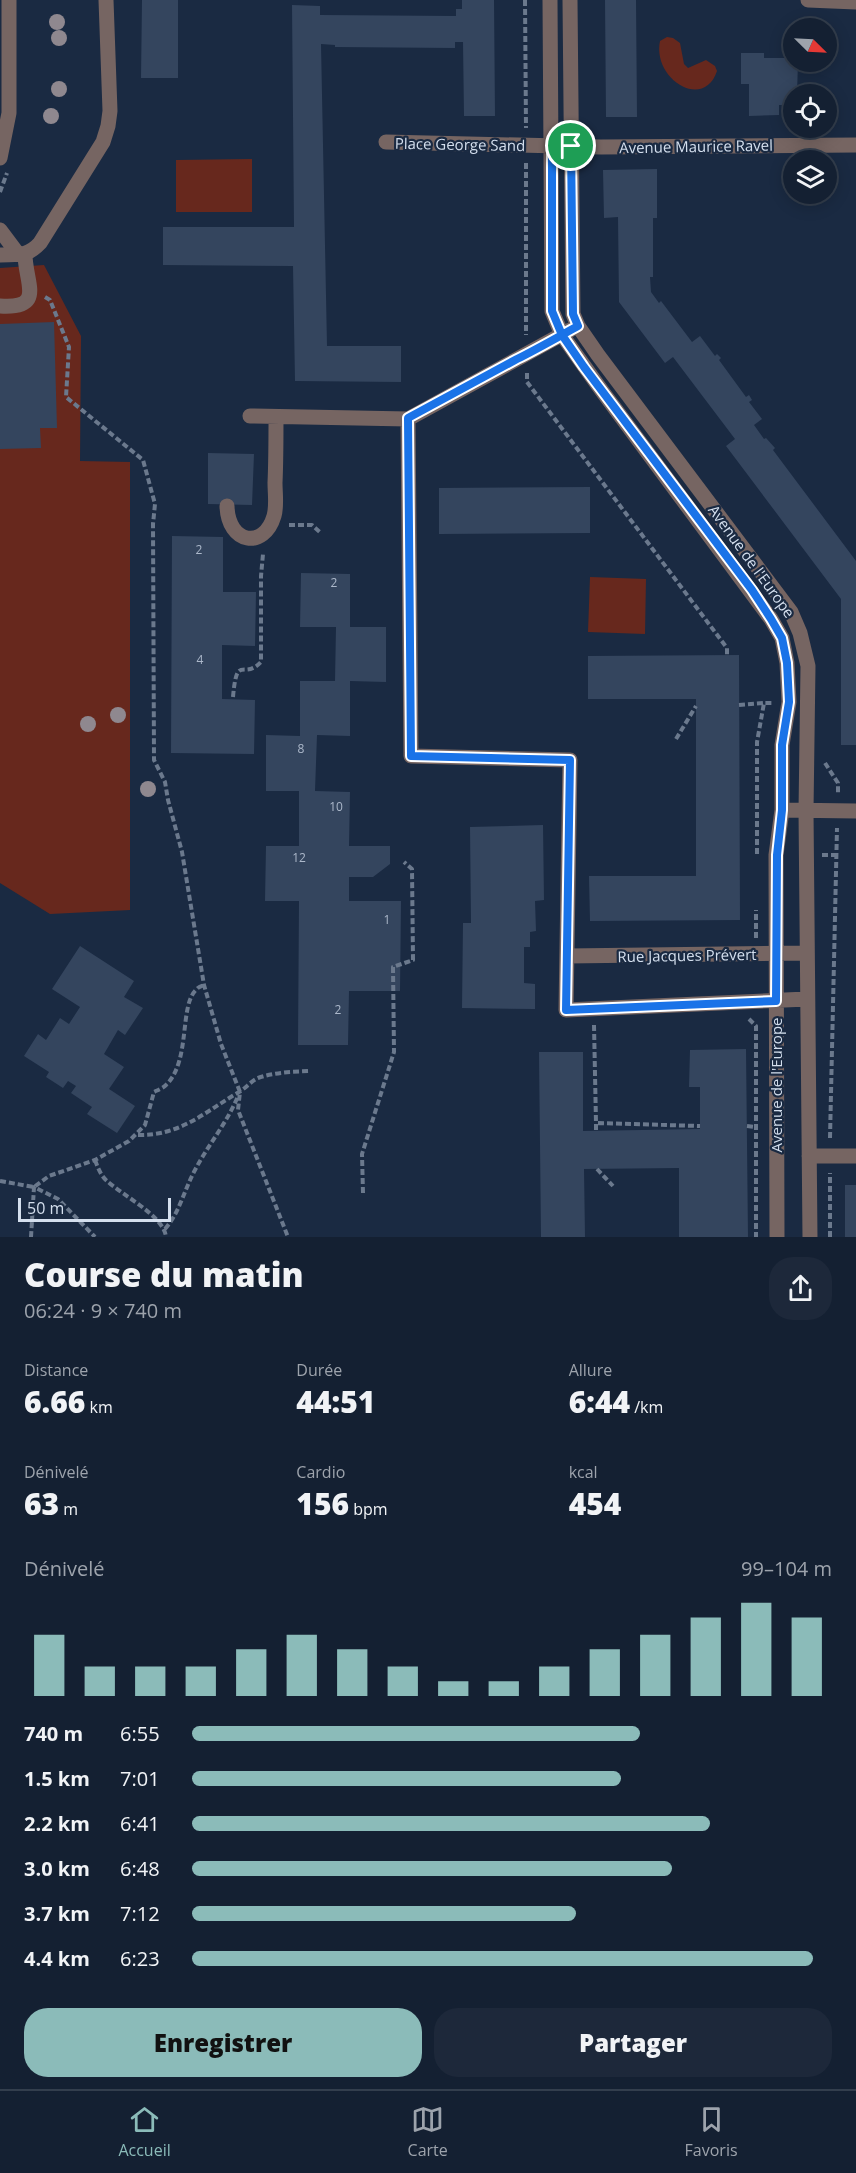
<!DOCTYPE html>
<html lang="fr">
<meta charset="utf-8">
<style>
:root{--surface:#142032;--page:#1d283a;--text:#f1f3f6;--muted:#9da3ac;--line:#333e4d;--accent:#8bbbb9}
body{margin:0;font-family:"Open Sans",sans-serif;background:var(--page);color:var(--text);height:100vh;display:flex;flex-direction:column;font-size:22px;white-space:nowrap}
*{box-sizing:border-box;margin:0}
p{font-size:20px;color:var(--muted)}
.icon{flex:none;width:33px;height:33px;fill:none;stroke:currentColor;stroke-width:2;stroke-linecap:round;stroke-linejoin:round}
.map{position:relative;height:1237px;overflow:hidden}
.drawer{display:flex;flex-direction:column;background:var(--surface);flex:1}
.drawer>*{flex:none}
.needle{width:39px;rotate:114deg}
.controls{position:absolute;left:783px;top:18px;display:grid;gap:12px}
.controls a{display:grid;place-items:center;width:54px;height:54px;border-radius:50%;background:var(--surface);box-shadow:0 3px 15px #0003,0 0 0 2px var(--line);font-size:30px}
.scale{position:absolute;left:18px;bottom:15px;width:153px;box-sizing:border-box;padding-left:6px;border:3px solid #d4dfee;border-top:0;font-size:16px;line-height:21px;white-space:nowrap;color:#d4dfee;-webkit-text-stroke:4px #1a2a42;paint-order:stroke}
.pin{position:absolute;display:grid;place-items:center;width:51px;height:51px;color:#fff;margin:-26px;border:3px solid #fff;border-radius:50%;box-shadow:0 2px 6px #0007}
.round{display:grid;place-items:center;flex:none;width:63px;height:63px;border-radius:24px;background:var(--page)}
.head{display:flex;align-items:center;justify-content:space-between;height:102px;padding:0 24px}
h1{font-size:33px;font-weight:800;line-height:45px}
.figures{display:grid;grid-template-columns:repeat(3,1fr);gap:9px;height:102px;padding:6px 24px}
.figures div{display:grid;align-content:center}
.figures b{font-size:30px;font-weight:800}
.figures small{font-size:16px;font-weight:400}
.figures p{font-size:16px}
.chart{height:168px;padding:12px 24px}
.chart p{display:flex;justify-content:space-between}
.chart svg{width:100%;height:108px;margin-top:6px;stroke:var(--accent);stroke-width:6}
.action{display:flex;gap:12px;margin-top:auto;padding:12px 24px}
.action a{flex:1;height:69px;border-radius:24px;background:var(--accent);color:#111;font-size:24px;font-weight:800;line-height:69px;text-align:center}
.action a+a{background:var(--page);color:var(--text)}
ul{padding:0 24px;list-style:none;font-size:20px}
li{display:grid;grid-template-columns:96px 72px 1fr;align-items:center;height:45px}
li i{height:15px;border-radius:8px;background:var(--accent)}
.dock{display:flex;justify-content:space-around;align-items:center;height:84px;border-top:2px solid var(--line);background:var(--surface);font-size:16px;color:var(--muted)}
.dock a{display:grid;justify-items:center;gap:3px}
.dock .current{color:var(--accent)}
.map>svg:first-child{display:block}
</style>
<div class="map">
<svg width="856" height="1237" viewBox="0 0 856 1237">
<rect width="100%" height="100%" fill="#1a2a42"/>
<!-- green -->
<path fill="#67281d" d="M667,37L673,38L680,43L684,64L688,68L706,60L715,66L717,71C704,111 652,79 660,41Z
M252,159V212H176V160Z
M44,265L81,336L80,461L130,462V910L50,914L0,883V268Z
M590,577L646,579L645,634L588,632Z"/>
<!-- building -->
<path fill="#34455e" d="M142,0H178V78H141Z
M462,0H494L495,116H464L463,42H455V48L335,47V45L321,44L327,346H401V382L295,381L293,266L163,265V227H294L292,5L320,6V15L456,16V9H462Z
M605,0H636L637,117H606Z
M741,53H764V58H794V62H798L797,94H794V105H779V115L749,116V84H741Z
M657,169V218H653V277H650L651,292L659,303L661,301L692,342L700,336L715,356L717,354L721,358L719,360L746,397L749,395L752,400L749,402L762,419L754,425L764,439L766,438L775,448L773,450L856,561V745H841V599L726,446L735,439L673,357L665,363L619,302L618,217L604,218L603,170Z
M54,322L57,428H40L41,448L0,449V324Z
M208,453L254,454L252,505L208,504Z
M590,487V533L439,534V488Z
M172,536L223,537V592H256L255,646L222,645V699L255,700L254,754L171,753Z
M301,573L350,574V627H386V682L350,681V736L317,735L315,791L350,792L349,846H390V864L373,877H349V901H401L400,991H349L348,1045H298L299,901H265L266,846H299V791H266V735L300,736V681H335L336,627H300Z
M739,655L740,920L590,921L589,876H696V699H588V656Z
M543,825L544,900L535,901L536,931L530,932V947H524V983L535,984V1009L462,1008L463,923H471L470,827Z
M80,946L134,981L124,997L143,1008L125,1035L118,1030L104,1054L124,1067L109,1089L135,1106L117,1133L87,1114L92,1107L71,1093L76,1086L68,1081L63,1088L46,1077L49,1072L24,1056L38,1034L46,1040L60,1018L69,1024L80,1007L52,989Z
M746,1049L748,1237H679V1168L584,1169L585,1237H541L539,1052H583V1131L700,1129V1087H689L690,1050Z
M845,1185H856V1237H845Z"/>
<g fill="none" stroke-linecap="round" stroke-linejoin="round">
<!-- path -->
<path stroke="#6b798d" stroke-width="4" stroke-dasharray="6 3" stroke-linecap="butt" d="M525,0L526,128
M526,163V335
M0,192L7,173
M45,297L50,300L69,347L66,397L143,460L155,504L153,524L154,760L165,782L168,800L182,852L204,985L221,1044L240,1092L238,1110L288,1237
M527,373V382L727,648V655
M289,525H312L321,533
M233,697C237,652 243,681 261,662V576L263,554
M739,705L764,703
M676,739L696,706
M825,763L838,783V794
M757,854V742L764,703H773
M822,855H836
M756,938V910
M749,1019L756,1026V1237
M594,1025L596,1123
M747,1126L756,1127
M596,1130V1123L700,1126
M138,1135C180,1136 205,1112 239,1092C246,1088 251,1081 258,1078C275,1072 292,1072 309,1071
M830,1138L837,828
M95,1160C98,1168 101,1176 107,1181C122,1195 164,1216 166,1237
M597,1169L613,1186
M0,1181L34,1187L49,1176L95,1160L129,1141L145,1125L154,1092C158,1090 163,1088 166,1085C191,1061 179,1006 196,990C198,987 201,986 204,985
M363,1193L362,1154L394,1052L393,967L413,960L412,869L404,862
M165,1229C180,1212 184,1190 195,1170C208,1145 227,1123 238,1096
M31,1237L34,1187L58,1199L95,1237
M830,1237V1173"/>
<!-- minor -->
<path stroke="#766562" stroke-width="15" d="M550,0L552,311L562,335L602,391L771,619L782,638L787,663L789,702L782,745V810L776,855L777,1237
M570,0L573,314L578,326L598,355L791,612L800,633L808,666L806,811L810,1237
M808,0L856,2
M386,142L601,147L856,145
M0,158L9,113V0
M0,230L18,254
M0,255C18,254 27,257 40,243L103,142L108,126L110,111L106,0
M0,306C46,309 25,283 25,254
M250,416L408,419L570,330
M408,419L411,756L570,760L566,1010L807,999
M227,506C228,544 264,550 274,516C277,506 275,493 275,483C276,461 276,439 276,417
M782,810L856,811
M567,956L807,953
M809,1156H856"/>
</g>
<!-- trees -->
<g fill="#8f888f">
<circle cx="57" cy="22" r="8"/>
<circle cx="59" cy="38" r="8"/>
<circle cx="59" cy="89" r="8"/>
<circle cx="51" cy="116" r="8"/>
<circle cx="118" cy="715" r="8"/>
<circle cx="88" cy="724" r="8"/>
<circle cx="148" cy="789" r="8"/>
</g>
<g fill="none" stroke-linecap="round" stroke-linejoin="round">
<!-- route casing -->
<g stroke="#fff" stroke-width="12">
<path id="route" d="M571,146L573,314L578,326C558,337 537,349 517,359L408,418L411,756L570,760L566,1010L776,1001L777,855L782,810V745L789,702L787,663L782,638L771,619L752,590L584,367L562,335L552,311V146H571"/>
</g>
<!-- route -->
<use href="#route" stroke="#1a73e8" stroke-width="8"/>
</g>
<g text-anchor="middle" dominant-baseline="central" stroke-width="4.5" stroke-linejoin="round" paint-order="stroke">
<!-- number labels -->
<g font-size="12" fill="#acb8ca">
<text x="199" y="549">2</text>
<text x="334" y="582">2</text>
<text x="200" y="659">4</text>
<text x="301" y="748">8</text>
<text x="336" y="806">10</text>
<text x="299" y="857">12</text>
<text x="387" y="919">1</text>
<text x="338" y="1009">2</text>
</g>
<!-- street labels -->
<g font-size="15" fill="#d4dfee" stroke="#1a2a42">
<text transform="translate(460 144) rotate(1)">Place George Sand</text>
<text transform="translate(696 146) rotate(-1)">Avenue Maurice Ravel</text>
<text transform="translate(752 561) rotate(54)">Avenue de l'Europe</text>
<text transform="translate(687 955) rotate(-1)">Rue Jacques Prévert</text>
<text transform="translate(776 1085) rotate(-90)">Avenue de l'Europe</text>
</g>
</g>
</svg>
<div class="controls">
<a><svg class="needle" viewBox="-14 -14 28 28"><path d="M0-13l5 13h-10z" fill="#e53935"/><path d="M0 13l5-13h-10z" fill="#9da3ac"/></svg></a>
<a><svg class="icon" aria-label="locate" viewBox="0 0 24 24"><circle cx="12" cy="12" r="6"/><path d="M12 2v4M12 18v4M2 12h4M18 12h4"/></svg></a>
<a><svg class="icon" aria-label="layers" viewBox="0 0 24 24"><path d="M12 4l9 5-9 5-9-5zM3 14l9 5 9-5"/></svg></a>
</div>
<div class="scale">50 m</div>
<div class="pin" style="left:571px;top:146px;background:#1e9e55"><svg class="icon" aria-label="arrive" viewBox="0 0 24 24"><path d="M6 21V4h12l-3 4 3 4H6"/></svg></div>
</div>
<section class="drawer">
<div class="head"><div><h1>Course du matin</h1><p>06:24 · 9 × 740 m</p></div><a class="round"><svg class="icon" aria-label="share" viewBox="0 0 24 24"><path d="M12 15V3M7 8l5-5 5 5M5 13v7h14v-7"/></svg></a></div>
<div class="figures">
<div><p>Distance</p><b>6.66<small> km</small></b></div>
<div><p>Durée</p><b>44:51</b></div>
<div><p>Allure</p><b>6:44<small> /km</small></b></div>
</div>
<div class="figures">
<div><p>Dénivelé</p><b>63<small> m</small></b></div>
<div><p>Cardio</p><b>156<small> bpm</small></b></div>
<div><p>kcal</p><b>454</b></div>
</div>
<div class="chart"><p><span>Dénivelé</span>99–104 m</p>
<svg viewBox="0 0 160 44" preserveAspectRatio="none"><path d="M5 44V19M15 44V32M25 44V32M35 44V32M45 44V25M55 44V19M65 44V25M75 44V32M85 44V38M95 44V38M105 44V32M115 44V25M125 44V19M135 44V12M145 44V6M155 44V12"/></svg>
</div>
<ul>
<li><b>740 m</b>6:55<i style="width:70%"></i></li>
<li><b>1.5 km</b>7:01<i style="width:67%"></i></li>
<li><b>2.2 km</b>6:41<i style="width:81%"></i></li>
<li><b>3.0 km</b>6:48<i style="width:75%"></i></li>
<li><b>3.7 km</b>7:12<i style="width:60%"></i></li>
<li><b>4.4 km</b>6:23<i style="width:97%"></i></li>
</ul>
<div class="action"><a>Enregistrer</a><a>Partager</a></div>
</section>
<nav class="dock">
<a class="current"><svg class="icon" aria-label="home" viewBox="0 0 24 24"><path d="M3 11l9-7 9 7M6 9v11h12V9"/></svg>Accueil</a>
<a><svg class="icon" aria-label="map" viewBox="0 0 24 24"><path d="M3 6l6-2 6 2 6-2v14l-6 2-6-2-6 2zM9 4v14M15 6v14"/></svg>Carte</a>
<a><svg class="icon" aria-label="saved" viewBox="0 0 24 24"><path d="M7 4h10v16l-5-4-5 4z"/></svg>Favoris</a>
</nav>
